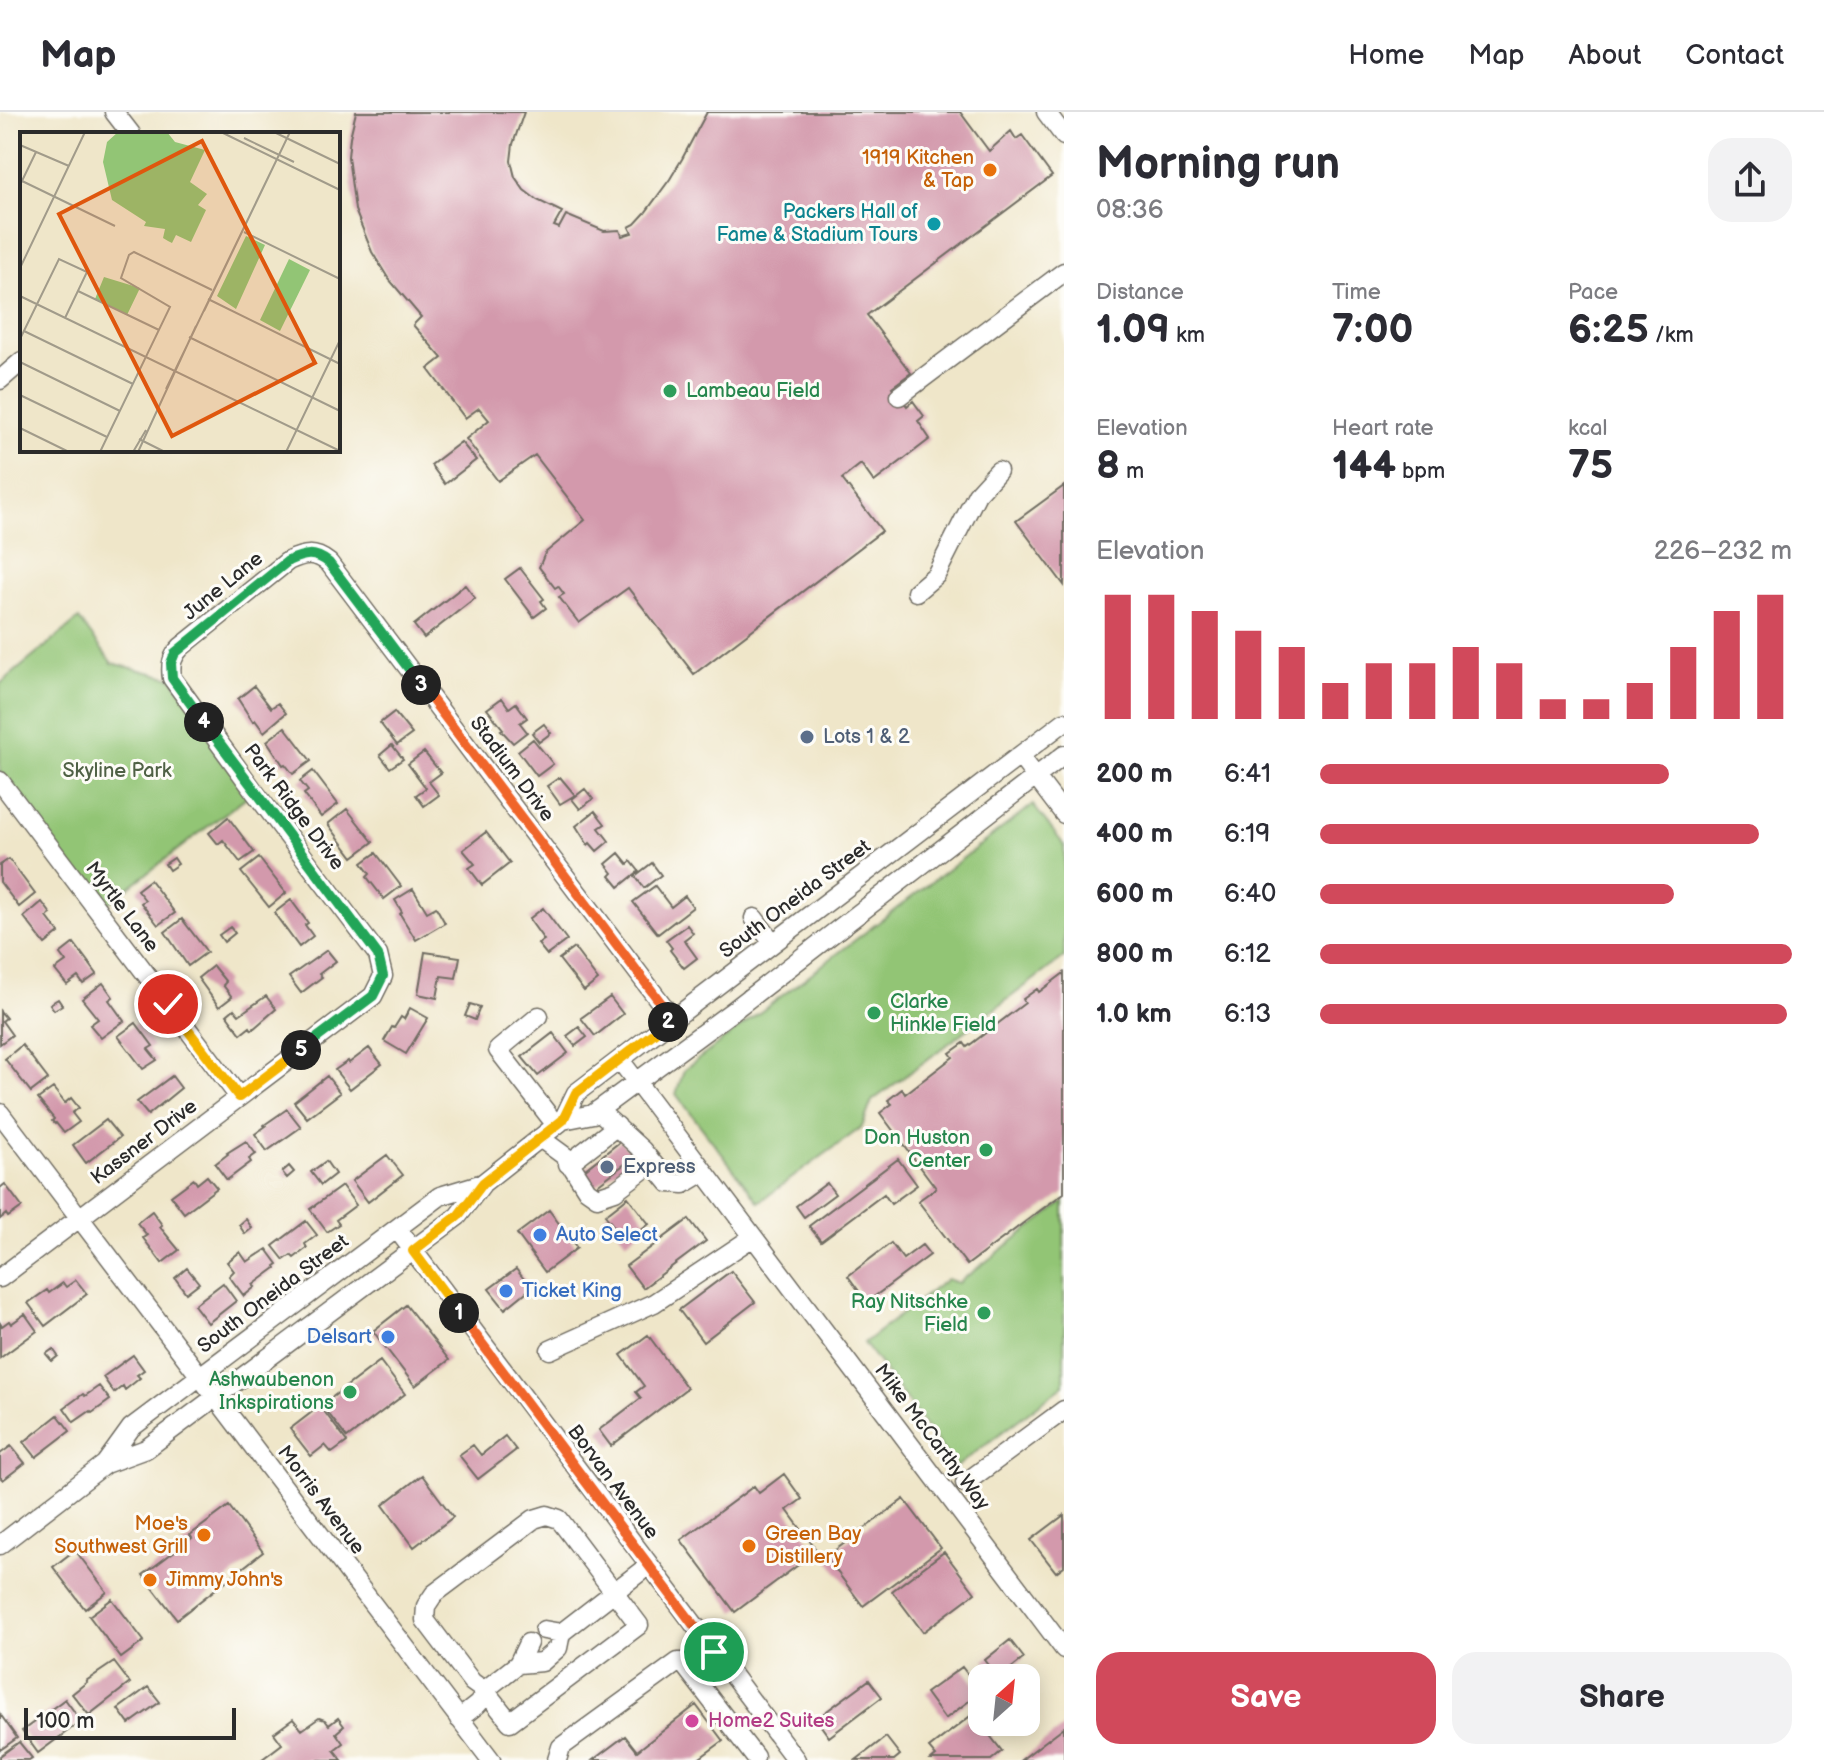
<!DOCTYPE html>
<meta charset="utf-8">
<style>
:root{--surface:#fff;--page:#f2f2f3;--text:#2b2b33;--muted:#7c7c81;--line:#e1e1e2;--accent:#d1495b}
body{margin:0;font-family:"Balsamiq Sans",sans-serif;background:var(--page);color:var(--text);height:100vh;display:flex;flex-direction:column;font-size:30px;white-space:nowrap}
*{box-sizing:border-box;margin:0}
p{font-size:26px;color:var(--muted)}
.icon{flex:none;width:44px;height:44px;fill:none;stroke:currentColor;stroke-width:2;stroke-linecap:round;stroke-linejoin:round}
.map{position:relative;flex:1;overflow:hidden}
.sheet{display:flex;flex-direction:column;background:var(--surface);width:760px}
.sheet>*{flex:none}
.needle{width:52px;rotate:27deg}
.controls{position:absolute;left:968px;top:1552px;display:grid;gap:16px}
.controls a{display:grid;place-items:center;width:72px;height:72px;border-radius:16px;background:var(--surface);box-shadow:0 4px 20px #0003;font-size:40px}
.scale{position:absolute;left:24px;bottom:20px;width:212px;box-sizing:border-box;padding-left:8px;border:4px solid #2b2b2b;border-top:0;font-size:22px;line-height:28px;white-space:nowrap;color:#2b2b2b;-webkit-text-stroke:6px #fdfcf7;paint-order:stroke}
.pin{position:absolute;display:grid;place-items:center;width:68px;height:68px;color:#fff;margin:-34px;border:4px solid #fff;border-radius:50%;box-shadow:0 2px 8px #0007}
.km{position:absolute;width:40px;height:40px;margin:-20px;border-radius:50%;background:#222;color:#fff;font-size:22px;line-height:40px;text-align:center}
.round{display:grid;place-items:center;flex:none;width:84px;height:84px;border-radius:24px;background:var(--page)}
.summary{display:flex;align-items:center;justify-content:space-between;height:136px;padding:0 32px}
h1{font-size:44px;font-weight:600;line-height:60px}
.figures{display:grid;grid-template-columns:repeat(3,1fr);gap:12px;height:136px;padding:8px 32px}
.figures div{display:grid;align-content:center}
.figures b{font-size:40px;font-weight:600}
.figures small{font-size:22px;font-weight:400}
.figures p{font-size:22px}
.chart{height:224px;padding:16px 32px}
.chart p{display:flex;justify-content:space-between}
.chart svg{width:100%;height:144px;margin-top:8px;stroke:var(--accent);stroke-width:6}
.primary-button{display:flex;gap:16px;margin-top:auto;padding:16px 32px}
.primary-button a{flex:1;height:92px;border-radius:24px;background:var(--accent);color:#fff;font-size:32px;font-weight:600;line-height:92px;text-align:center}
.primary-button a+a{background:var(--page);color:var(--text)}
ul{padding:0 32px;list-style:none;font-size:26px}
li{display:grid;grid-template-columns:128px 96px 1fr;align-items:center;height:60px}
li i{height:20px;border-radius:10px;background:var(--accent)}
header{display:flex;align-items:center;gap:48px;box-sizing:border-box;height:112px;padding:0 40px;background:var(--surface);border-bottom:2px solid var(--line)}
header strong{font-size:38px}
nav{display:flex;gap:44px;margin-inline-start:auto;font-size:28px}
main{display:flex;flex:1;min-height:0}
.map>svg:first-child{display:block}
</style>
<header>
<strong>Map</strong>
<nav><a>Home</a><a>Map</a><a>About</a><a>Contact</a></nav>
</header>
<main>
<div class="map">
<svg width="1064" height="1648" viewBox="0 0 1064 1648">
<rect width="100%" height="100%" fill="#fdfcf7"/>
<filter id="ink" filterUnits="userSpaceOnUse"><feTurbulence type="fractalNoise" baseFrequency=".0125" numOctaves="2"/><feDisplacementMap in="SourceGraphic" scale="16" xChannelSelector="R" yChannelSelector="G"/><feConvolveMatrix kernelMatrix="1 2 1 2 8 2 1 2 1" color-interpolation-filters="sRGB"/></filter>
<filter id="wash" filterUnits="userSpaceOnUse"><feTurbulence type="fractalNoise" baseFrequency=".006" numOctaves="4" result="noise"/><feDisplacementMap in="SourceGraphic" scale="32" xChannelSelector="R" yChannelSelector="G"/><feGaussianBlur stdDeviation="1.8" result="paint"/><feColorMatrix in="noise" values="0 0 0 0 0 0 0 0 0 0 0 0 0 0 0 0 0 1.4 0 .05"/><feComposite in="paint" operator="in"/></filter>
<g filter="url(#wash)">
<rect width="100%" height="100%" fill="#efe6c9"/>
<!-- green -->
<path fill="#92c575" stroke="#5e7850" stroke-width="2" d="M79,507L112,551L172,566L254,679L98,799L0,669V572Z
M1033,693L1064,733V845L872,989L862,1015L759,1090L676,982L684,958Z
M1064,1090V1273L956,1355L864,1231L947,1167L958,1171Z"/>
<g id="blocks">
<!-- building -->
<path fill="#d399ac" d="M356,0H524L513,32L511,49L515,65L524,78L537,88L562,100L554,114L559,116L566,103L604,119L620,118L622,124L632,121L629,115L635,112L645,101L670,67L682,47L707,0H960L989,39L1011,19L1016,27L1022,23L1052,64L867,203L911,261L892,275L907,294L913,289L924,304L918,309L930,327L874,370L861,352L842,367L882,419L694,562L628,476L579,511L559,485L564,482L558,474L555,476L539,455L545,441L585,408L535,343L498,369L466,327L489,308L479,296L465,306L428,257L442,246L413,213L421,205L388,166L372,140L355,98L348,45L350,25Z
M461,330L476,348L445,372L431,353Z
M1064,374V473L1016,409Z
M520,456L544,487L541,489L546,496L534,505L505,467Z
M465,473L475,486L424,526L414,513Z
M254,574L271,596L278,591L286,601L264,620L255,608L253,610L238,587Z
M502,586L509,596L516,591L527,606L520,611L527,620L513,631L501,618L503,617L487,597Z
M394,600L412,622L397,633L380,611Z
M544,612L551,621L539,630L532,621Z
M285,615L311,649L293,662L285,652L283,653L267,629Z
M533,627L553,652L537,664L518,639Z
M392,633L403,647L390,656L380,643Z
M424,640L441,661L429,670L439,683L424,694L416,683L426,676L408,652Z
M313,659L338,692L321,705L304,682L308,679L300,669Z
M560,665L575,683L560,692L547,674Z
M585,677L593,687L580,697L572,687Z
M347,697L373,730L353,745L328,712Z
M595,699L605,712L599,716L609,729L597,739L590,731L588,733L576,714Z
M228,705L254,740L240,750L223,728L218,732L209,721Z
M486,720L510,751L482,773L469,756L475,752L463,738Z
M376,741L401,774L384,787L367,765L370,762L362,751Z
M619,741L628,752L631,749L639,759L619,775L610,764L613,761L606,752Z
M174,746L178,752L169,758L165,752Z
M259,746L286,781L269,795L241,760Z
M9,747L35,782L19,795L0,770V753Z
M652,751L661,763L644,776L635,764Z
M150,768L175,801L158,813L141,791L145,788L137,778Z
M655,774L671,795L685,784L693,795L658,822L633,790Z
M413,777L427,800L436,795L445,811L416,828L400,802L402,800L395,788Z
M291,788L308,811L305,813L313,824L299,835L274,801Z
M42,790L51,802L47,805L59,821L45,832L24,805Z
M543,796L567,828L547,843L538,832L544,828L529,807Z
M182,807L207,840L188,854L165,820Z
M687,813L693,821L684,828L697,846L684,856L670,838L672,836L666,828Z
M230,815L235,821L224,830L219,823Z
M74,831L97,862L83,872L78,865L67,873L55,858L66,850L60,842Z
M574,836L598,868L584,879L559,847Z
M327,838L336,849L319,862L322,865L301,881L289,865Z
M425,840L460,845L456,866L441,864L437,886L418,882Z
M213,854L226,870L223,873L232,885L219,895L198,866Z
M1064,861V1081L967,1153L918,1089L936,1076L880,1001L892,992L888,988L902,977L905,982L953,945L950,941L964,931L967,935L1025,891L1023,887L1037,877L1039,880Z
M103,871L113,885L109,888L124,909L101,926L90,913L98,907L82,887Z
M266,884L276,897L252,918L250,915L241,922L227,903L234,897L239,903Z
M610,885L623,902L595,924L581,906Z
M58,887L62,893L54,898L50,892Z
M470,892L480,895L475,908L465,904Z
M410,896L428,906L406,942L384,929L392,915L394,916L401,905L404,907Z
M0,899L6,906L2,909L12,923L0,932Z
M136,911L153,934L148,937L157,948L143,957L118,924Z
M579,915L587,925L575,934L567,924Z
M553,921L568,941L538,964L522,945Z
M22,933L48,967L31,980L5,947Z
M369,936L382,952L350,977L335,958L348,949L349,951Z
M172,964L181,976L148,1003L137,990Z
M327,964L340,981L307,1006L294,990Z
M53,976L65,991L71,986L79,996L72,1001L79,1010L64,1021L56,1011L55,1012L52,1009L54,1007L38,987Z
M287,997L301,1015L267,1039L255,1022L266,1014L264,1013Z
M106,1008L120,1025L86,1051L73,1033Z
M246,1029L256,1042L249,1047L251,1050L227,1068L215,1052L228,1042L227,1041Z
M621,1029L634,1045L592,1077L579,1062Z
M387,1043L403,1063L368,1090L352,1069Z
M898,1047L917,1073L891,1092L884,1082L821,1129L809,1114Z
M326,1049L335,1062L321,1073L311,1060Z
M289,1054L294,1060L287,1066L282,1060Z
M207,1064L217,1076L184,1101L171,1084L194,1067L197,1072Z
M827,1071L835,1082L804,1105L796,1094Z
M5,1072L22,1095L8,1105L6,1102L0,1107V1076Z
M342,1074L356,1093L336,1108L339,1112L327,1120L310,1097Z
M628,1085L649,1112L626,1130L605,1103Z
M549,1098L577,1136L545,1160L517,1122Z
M152,1099L162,1113L160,1115L179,1138L162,1151L143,1126L147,1123L137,1111Z
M246,1107L252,1116L245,1122L239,1113Z
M689,1107L706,1129L643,1176L626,1154Z
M306,1109L317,1123L305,1132L307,1136L294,1146L291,1143L284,1148L273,1134Z
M891,1131L903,1147L922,1133L930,1143L867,1190L848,1164Z
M267,1137L278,1152L275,1154L276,1156L253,1173L255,1175L244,1184L229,1164L234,1159L227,1150L240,1140L247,1150Z
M187,1156L199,1171L186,1181L175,1166Z
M516,1157L531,1176L505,1197L489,1177Z
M731,1159L755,1190L703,1230L679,1198Z
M76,1168L87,1182L45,1214L28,1191L47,1178L49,1181L63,1171L66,1175Z
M223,1171L236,1189L208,1211L194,1193Z
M406,1193L449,1248L415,1274L373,1219Z
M25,1202L37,1219L0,1246V1211L2,1214L9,1209L11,1212Z
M648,1223L687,1276L611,1334L599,1318L641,1286L636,1280L644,1274L621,1243Z
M53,1237L58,1244L52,1249L46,1242Z
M133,1243L144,1258L137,1263L140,1266L125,1278L123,1274L114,1281L103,1265Z
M380,1249L405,1282L347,1326L322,1293Z
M99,1274L110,1288L92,1301L90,1299L74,1310L64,1296L83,1282L85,1284Z
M320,1294L347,1330L332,1341L325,1333L311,1344L290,1317Z
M58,1303L70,1319L36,1345L24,1330Z
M505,1324L516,1338L478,1367L459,1343L473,1333L481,1343Z
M11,1334L25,1351L3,1368L0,1365V1342Z
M784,1362L802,1387L787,1398L817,1439L735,1500L681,1428L754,1374L759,1381Z
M422,1363L453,1405L414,1435L383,1393Z
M904,1387L941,1436L863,1494L826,1445Z
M229,1394L263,1440L177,1507L143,1463L192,1426L190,1423Z
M1064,1403V1454L1056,1460L1031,1428Z
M75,1438L107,1480L85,1497L53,1455Z
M944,1440L975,1481L923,1520L892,1479Z
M112,1487L144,1529L121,1546L89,1504Z
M1010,1528L1024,1546L999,1566L985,1548Z
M114,1550L130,1571L89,1603L72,1582L87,1570L86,1569Z
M962,1555L981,1580L945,1607L926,1581Z
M869,1568L882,1585L829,1625L816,1607Z
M148,1575L160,1590L129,1612L118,1597Z
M65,1587L81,1609L38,1641L22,1619Z
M696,1593L723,1629L697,1648H593L625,1624L637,1639Z
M0,1602L17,1626L0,1638Z
M973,1602L1002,1639L991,1648H931L936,1644L929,1636Z
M319,1606L325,1608L329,1613L338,1606L344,1614L336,1621L343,1631L334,1638L342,1648H261L282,1632L274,1621L293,1607L302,1618Z
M1064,1615V1648H1021Z
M886,1625L900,1643L894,1648H856Z
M19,1630L32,1646L29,1648H0V1644Z"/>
</g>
</g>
<g filter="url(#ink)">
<use href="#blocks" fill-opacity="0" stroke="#706c62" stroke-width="2"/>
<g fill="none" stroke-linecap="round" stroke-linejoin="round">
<!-- minor casing -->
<g stroke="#706c62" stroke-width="21">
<path id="minor" d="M114,0L131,22
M1046,0L1064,24
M0,268L22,249
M899,284L1064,160
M916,480L936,463L977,382L998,359
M1020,644L1064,702
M0,669L239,985
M754,806L773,831
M539,904L498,938L556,1013
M620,948L1064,1537
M598,998L642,1038L669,1071L684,1072L704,1060
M0,1001L491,1648
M563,1008L593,1002L730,901L1064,643
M540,1026L566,1045L587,1078L597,1085L615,1079L652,1051
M568,1052L617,1014
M397,1117L796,1648
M0,1166L373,884L383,864L378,843L254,679L172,566C170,553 172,544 181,535L288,449C304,442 314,439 329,451L673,907
M550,1238L654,1191L753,1125
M105,1352L146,1337L458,1104L483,1071L563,1008L576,981L1064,610
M965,1371L1064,1298
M547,1403L559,1407L639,1513L510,1610L486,1580L472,1570L425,1508L426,1494L434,1482L534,1407Z
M0,1433L105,1352L131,1316L440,1084L483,1071
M544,1518L561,1521L649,1453
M518,1552L542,1550L558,1536L561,1521
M459,1607L478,1592L490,1574L518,1552L528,1531
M557,1648L561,1635L678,1550H682L755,1645"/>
</g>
<!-- minor -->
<use href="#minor" stroke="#fff" stroke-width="18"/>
</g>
</g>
<g fill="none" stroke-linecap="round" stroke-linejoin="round" filter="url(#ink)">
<!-- split-1 casing -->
<g stroke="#fff" stroke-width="16">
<path id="split-1" d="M459,1201L714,1540"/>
</g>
<!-- split-2 casing -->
<g stroke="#fff" stroke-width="16">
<path id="split-2" d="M459,1201L413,1139L458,1104L483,1071L563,1008L576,981L668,910"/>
</g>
<!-- split-3 casing -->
<g stroke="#fff" stroke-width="16">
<path id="split-3" d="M421,573L673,907L668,910"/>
</g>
<!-- split-4 casing -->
<g stroke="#fff" stroke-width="16">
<path id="split-4" d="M204,610L172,566L171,551L175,541L288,449C304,442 314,439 329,451L421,573"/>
</g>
<!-- split-5 casing -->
<g stroke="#fff" stroke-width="16">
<path id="split-5" d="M204,610L378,843L383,864L373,884L301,938"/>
</g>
<!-- split-6 casing -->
<g stroke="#fff" stroke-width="16">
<path id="split-6" d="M168,892L239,985L301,938"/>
</g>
<!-- split-1 -->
<use href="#split-1" stroke="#f0652b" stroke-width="10"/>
<!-- split-2 -->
<use href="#split-2" stroke="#f5b400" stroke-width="10"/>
<!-- split-3 -->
<use href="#split-3" stroke="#f0652b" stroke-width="10"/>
<!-- split-4 -->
<use href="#split-4" stroke="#22a559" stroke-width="10"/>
<!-- split-5 -->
<use href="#split-5" stroke="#22a559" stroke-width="10"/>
<!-- split-6 -->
<use href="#split-6" stroke="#f5b400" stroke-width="10"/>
</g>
<!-- markers -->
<g fill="#e8710a" stroke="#fdfcf7" stroke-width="3">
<circle cx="990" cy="58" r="8"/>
<circle cx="204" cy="1423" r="8"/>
<circle cx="749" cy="1434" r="8"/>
<circle cx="150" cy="1468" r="8"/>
</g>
<circle fill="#0f9aa8" stroke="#fdfcf7" stroke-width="3" cx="934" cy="112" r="8"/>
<g fill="#2e9e5b" stroke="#fdfcf7" stroke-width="3">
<circle cx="670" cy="279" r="8"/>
<circle cx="874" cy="901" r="8"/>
<circle cx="986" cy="1038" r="8"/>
<circle cx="984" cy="1201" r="8"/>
<circle cx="350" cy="1280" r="8"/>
</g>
<g fill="#5c6f8a" stroke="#fdfcf7" stroke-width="3">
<circle cx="807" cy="625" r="8"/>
<circle cx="607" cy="1055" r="8"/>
</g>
<g fill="#3f7fe0" stroke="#fdfcf7" stroke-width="3">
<circle cx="540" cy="1123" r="8"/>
<circle cx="506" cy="1179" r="8"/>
<circle cx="388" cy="1225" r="8"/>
</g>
<circle fill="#d1479c" stroke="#fdfcf7" stroke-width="3" cx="692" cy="1609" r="8"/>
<g text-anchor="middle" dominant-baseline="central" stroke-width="6" stroke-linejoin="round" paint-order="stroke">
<!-- food labels -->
<g font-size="20" fill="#c56008" stroke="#fdfcf7" text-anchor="end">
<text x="974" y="46">1919 Kitchen<tspan x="974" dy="23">&amp; Tap</tspan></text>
<text x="188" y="1412">Moe's<tspan x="188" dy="23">Southwest Grill</tspan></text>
<text x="765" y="1422" text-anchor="start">Green Bay<tspan x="765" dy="23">Distillery</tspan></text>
<text x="166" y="1468" text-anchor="start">Jimmy John's</text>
</g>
<!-- culture labels -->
<g font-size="20" fill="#0d838f" stroke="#fdfcf7" text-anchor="end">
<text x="918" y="100">Packers Hall of<tspan x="918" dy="23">Fame &amp; Stadium Tours</tspan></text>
</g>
<!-- leisure labels -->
<g font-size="20" fill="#27864d" stroke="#fdfcf7" text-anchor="end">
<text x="686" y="279" text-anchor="start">Lambeau Field</text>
<text x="890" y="890" text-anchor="start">Clarke<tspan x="890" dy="23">Hinkle Field</tspan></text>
<text x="970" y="1026">Don Huston<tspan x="970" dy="23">Center</tspan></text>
<text x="968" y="1190">Ray Nitschke<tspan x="968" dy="23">Field</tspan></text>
<text x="334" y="1268">Ashwaubenon<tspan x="334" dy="23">Inkspirations</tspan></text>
</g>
<!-- street labels -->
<g font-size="20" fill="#2b2b2b" stroke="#fdfcf7">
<text transform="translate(223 474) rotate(-39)">June Lane</text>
<text transform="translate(512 657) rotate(53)">Stadium Drive</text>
<text transform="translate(294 695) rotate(53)">Park Ridge Drive</text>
<text transform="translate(795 787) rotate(-37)">South Oneida Street</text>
<text transform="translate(122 795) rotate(53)">Myrtle Lane</text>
<text transform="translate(144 1030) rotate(-37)">Kassner Drive</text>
<text transform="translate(273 1182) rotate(-37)">South Oneida Street</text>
<text transform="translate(932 1325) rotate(53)">Mike McCarthy Way</text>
<text transform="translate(613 1370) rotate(53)">Borvan Avenue</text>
<text transform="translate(321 1388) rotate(53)">Morris Avenue</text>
</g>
<!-- service labels -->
<g font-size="20" fill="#4e5e75" stroke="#fdfcf7" text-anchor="start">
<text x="823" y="625">Lots 1 &amp; 2</text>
<text x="623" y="1055">Express</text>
</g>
<!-- park labels -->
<g font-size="20" fill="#4f6145" stroke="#fdfcf7">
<text x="117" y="659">Skyline Park</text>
</g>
<!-- shop labels -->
<g font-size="20" fill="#366cbe" stroke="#fdfcf7" text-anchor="start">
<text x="556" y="1123">Auto Select</text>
<text x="522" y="1179">Ticket King</text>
<text x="372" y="1225" text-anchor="end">Delsart</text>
</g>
<!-- hotel labels -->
<g font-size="20" fill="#b23c85" stroke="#fdfcf7" text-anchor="start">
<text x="708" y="1609">Home2 Suites</text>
</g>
</g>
<!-- overview -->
<g transform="translate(20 20)">
<rect width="320" height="320" fill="#efe6c9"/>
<path d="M98,0H147L155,10L185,18L170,50L187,62L178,73L186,78L171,110L156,103L152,111L148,109L143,106L145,97L124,94L126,90L92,68L83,30L87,10ZM226,104L245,113L216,177L197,164ZM269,127L290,138L260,199L240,188ZM84,145L120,156L107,183L75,167Z" fill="#92c575"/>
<path fill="none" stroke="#a19b8a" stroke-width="2" d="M201,0L320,58M254,0L320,32M224,6L274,30M0,13L49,34M0,48L95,94M0,53L16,20M224,100L320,147M0,136L65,0M58,159L139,198M0,164L320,319M188,167L320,232M184,179L270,0M4,199L113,252M169,205L320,279M0,207L39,127L67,140L45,186M0,230L100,279M146,257L257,27M0,263L87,305M0,296L49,320M119,307L145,320M80,320L150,175L101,146L109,123L114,120L192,158M113,320L126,298M118,320L176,194M266,320L320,208"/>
<path fill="#df570e" fill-opacity="0.15" stroke="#df570e" stroke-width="4" d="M182,9L295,231L152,304L39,82Z"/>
<rect width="320" height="320" fill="none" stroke="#2b2b2b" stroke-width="4"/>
</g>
</svg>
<div class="controls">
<a><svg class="needle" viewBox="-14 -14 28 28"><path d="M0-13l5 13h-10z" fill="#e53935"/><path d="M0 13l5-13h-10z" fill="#7c7c81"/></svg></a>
</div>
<div class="scale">100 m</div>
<div class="pin" style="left:714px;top:1540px;background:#1e9e55"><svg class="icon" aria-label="arrive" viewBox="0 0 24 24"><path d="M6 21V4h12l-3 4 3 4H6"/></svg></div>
<div class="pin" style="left:168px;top:892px;background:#d93025"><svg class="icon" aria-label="check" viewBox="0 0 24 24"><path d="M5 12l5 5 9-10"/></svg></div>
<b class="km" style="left:459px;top:1201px">1</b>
<b class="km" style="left:668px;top:910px">2</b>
<b class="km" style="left:421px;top:573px">3</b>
<b class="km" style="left:204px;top:610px">4</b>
<b class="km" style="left:301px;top:938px">5</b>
</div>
<section class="sheet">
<div class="summary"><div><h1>Morning run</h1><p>08:36</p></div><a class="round"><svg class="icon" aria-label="share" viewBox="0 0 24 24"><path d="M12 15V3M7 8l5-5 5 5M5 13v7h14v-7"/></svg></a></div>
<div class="figures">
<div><p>Distance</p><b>1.09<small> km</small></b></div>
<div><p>Time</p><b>7:00</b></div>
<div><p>Pace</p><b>6:25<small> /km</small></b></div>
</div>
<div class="figures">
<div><p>Elevation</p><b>8<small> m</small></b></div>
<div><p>Heart rate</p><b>144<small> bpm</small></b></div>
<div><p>kcal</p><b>75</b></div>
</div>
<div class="chart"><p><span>Elevation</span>226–232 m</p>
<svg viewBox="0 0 160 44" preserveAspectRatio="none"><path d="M5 44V6M15 44V6M25 44V11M35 44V17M45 44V22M55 44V33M65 44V27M75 44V27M85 44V22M95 44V27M105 44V38M115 44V38M125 44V33M135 44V22M145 44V11M155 44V6"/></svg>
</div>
<ul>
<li><b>200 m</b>6:41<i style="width:74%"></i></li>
<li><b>400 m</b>6:19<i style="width:93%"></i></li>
<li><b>600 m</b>6:40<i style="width:75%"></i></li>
<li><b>800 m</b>6:12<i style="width:100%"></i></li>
<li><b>1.0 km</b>6:13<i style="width:99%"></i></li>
</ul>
<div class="primary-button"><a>Save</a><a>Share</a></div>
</section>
</main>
